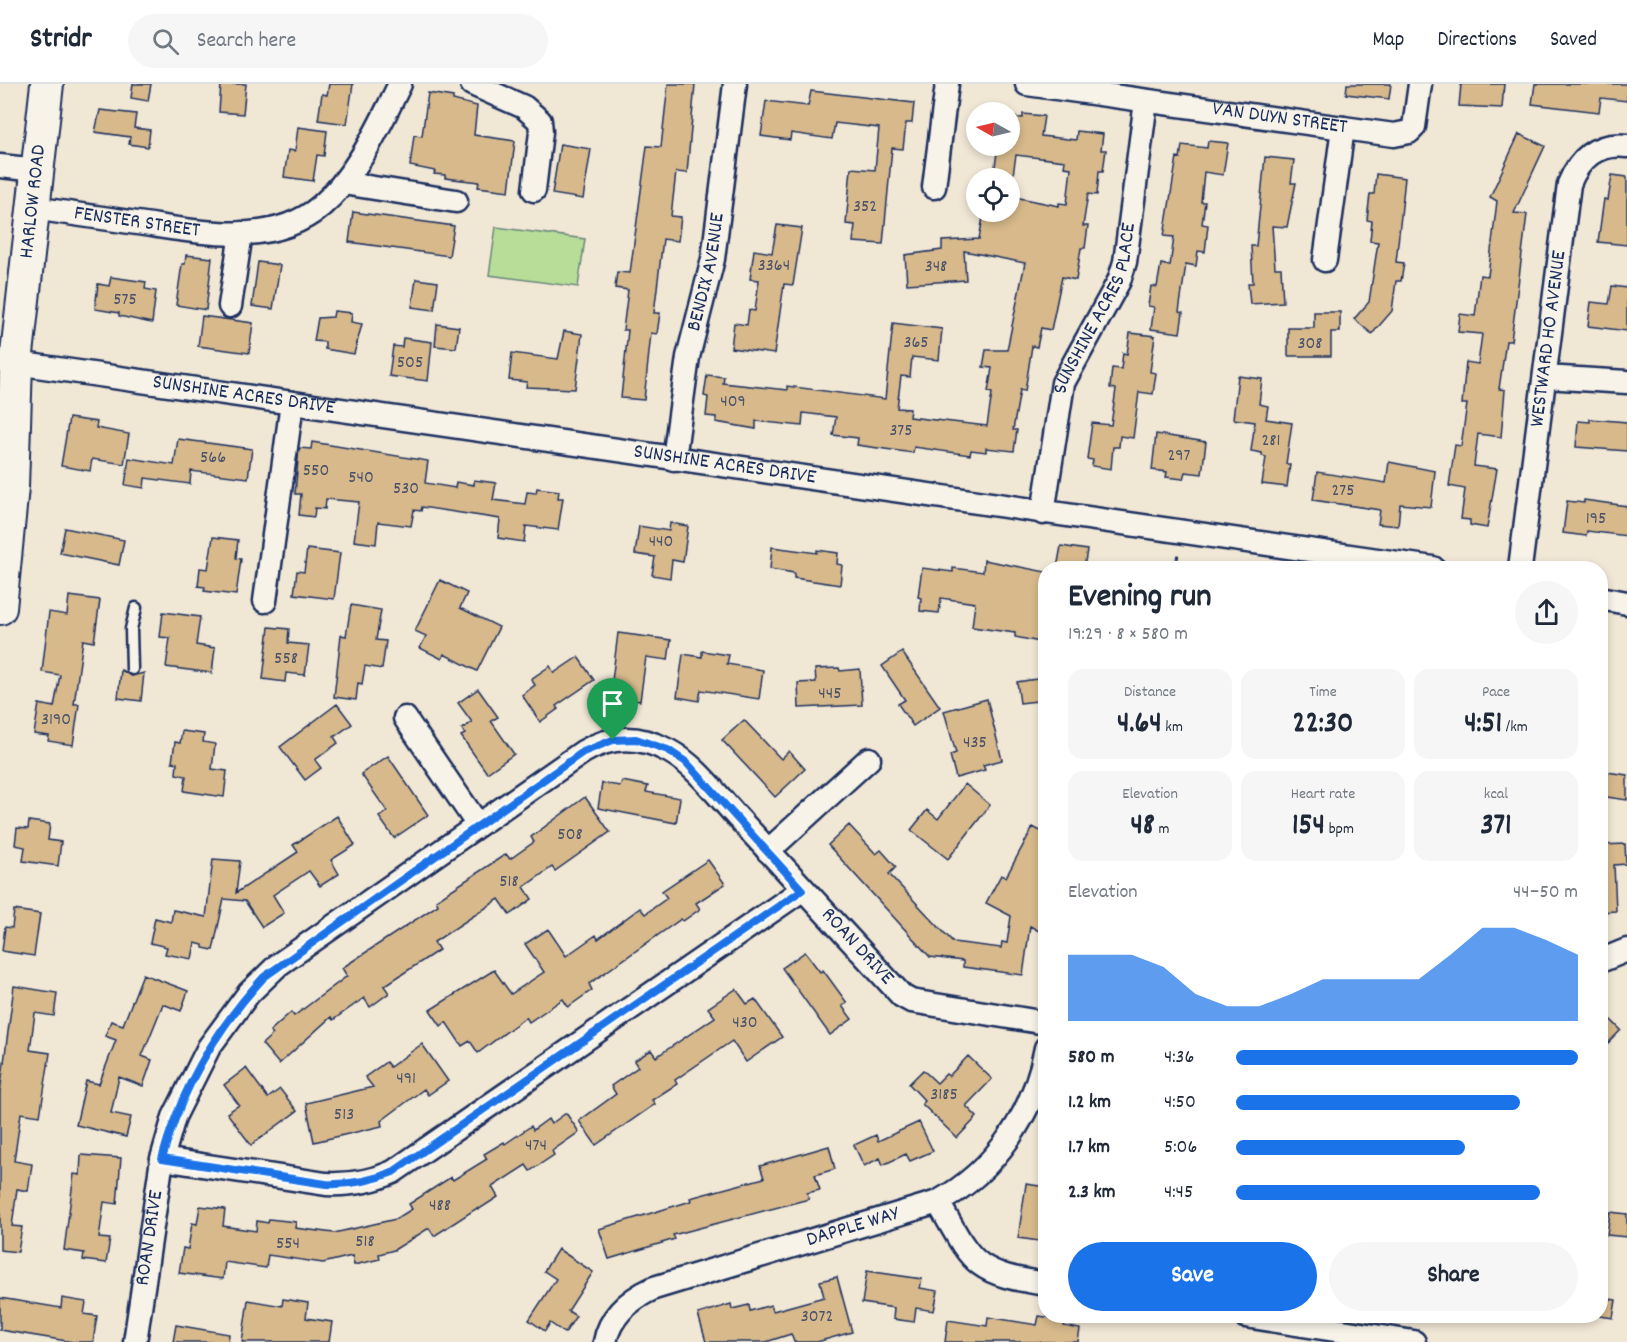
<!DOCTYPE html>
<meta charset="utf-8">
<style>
:root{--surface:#fff;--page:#f6f6f7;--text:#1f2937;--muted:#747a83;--line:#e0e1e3;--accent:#1a73e8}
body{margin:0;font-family:Dekko,sans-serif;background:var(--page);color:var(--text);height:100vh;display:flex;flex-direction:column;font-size:22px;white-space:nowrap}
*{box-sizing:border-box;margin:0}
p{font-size:20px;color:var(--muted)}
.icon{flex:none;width:33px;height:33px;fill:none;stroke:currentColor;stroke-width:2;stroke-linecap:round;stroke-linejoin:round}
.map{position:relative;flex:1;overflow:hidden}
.details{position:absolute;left:1038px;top:477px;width:570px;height:762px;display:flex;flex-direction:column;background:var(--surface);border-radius:24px;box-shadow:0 3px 9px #0003}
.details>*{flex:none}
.needle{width:39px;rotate:278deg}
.fabs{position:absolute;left:966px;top:18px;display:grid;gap:12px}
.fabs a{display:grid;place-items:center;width:54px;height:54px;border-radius:50%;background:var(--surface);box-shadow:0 3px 9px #0003;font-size:30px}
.pin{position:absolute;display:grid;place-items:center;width:51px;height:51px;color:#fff;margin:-62px -26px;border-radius:50% 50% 50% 0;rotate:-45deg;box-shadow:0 0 6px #0007}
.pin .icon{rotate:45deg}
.round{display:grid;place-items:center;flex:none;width:63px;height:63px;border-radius:32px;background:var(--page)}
.headline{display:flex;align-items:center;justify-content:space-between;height:102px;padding:0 30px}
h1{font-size:33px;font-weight:700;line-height:45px}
.stats{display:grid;grid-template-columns:repeat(3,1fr);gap:9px;height:102px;padding:6px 30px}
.stats div{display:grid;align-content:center;border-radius:15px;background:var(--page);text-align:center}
.stats b{font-size:30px;font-weight:700}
.stats small{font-size:16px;font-weight:400}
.stats p{font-size:16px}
.chart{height:168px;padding:12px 30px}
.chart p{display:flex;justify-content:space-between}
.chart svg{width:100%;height:108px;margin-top:6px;fill:var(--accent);opacity:.7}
.action{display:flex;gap:12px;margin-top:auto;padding:12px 30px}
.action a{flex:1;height:69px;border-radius:36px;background:var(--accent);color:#fff;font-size:24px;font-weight:700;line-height:69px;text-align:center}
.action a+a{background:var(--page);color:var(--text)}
ul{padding:0 30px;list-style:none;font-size:20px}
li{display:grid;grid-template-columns:96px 72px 1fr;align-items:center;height:45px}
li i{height:15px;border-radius:8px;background:var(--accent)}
header{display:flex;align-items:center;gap:36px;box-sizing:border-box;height:84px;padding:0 30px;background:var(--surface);border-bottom:2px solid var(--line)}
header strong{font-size:28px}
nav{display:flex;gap:33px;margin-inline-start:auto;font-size:21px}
.search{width:420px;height:54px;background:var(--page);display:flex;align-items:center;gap:15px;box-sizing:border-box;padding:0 21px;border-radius:33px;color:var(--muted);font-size:22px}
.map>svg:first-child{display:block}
</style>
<header>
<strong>Stridr</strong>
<div class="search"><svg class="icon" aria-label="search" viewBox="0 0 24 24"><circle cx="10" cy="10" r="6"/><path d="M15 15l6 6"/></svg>Search here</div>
<nav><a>Map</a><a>Directions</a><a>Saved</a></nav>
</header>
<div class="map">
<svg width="1627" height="1258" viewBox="0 0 1627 1258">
<rect width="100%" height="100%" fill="#f1e7d5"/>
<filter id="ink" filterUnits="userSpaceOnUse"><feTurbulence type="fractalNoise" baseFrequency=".0167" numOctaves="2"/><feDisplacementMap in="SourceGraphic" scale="12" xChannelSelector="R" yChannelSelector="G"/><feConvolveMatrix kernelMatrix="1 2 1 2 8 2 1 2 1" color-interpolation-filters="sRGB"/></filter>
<g filter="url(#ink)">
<!-- green -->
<path fill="#b7dd98" stroke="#69867b" stroke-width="1.5" d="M496,143L585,155L578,203L489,191Z"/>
<!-- building -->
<path fill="#d7b98b" stroke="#1b2f5e" stroke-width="1.5" d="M133,0H151L148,17L131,14Z
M221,0H246L243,30L219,28Z
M329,0H353L347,40L318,36L322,10L327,11Z
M668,0H695L687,89L676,88L671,132L681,133L678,157L663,155L654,229H660L657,250L651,249L644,316L621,314L628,246H623L628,206L615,204L617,188L630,189L647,62L661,63Z
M1347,0H1391L1389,15L1346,10Z
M1461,0H1504L1502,24L1459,22Z
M1535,0H1627V17L1601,14L1599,28L1532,20Z
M811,7L914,19L912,39H906L903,65L892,64L883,160L853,158L855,141L846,140L851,84L875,86L879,44L835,39L832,55L791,49L790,56L761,52L766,17L808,22Z
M428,9L453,13V16L477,22L474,51L515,57L509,107L478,103L479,98L445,94V91L434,90L435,87L410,82L414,51L422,52Z
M100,26L136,30L134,44L150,46L148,63L129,60L130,53L95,48Z
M1023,30L1044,32L1041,52L1076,56L1077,47L1103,50L1101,66H1106L1103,87H1099L1097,111L1088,110L1083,142H1088L1085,164H1081L1076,196L1062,193L1051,246L1041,244L1037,263L1032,262L1025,307L1020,306L1013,346H1017L1014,367L986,364V368L971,366L970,371L914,363L913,369L857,361L858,354L833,351L836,333L803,329L802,342L756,337V345L716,338V333L706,332L708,313L704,312L707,291L724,293L723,299L787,306V302L885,315L893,239L942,245L939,276L912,273L910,293L901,292L897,324L910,325L909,333L987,342L992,309L988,308L992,284L983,283L986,266H1007L1025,179L964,167L966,196L907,200L905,171L942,166V157L979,155L984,128H1010V112L1059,122V119L1067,120L1071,84L1064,83L1065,77L1016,71L1013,91L994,89L998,62H1010V33L1023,34Z
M298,43L327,47L324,72L317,71L313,97L284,93L288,66L295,67Z
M1519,50L1545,62L1514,129L1527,130L1511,257H1506L1499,305L1505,306L1501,353L1478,350L1474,382L1497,385L1487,444L1470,441V436L1461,435L1465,405L1449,402L1455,361L1461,362L1467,320H1462L1466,278L1478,280L1482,250L1458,248L1460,230L1475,232L1480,191L1488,192L1497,117L1490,113Z
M1208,57L1228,59L1223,91L1204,88L1201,118H1205L1202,140L1208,141L1205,168L1198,167L1196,182L1186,180L1179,228L1183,229L1180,249L1151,245L1154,223L1148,222L1151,202L1157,203L1161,180L1170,182L1174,153L1164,152L1177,73L1180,74L1182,61L1207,64Z
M560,60L591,65L583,115L552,110Z
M1265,73L1294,76L1291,99H1296L1287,143L1272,142L1275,184H1281L1283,218L1250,220L1248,199H1253L1251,162H1256Z
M1376,90L1405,94L1396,178L1404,179L1401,197H1396L1392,227L1372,250L1354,235L1369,218L1378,158L1370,157L1372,137L1367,136L1370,110H1374Z
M1612,91L1627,93V161L1598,158L1604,115L1608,116Z
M353,128L454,142L449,172L349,158Z
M777,141L802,144L793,201L784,200L774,270L731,264L734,239L747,241L749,226L755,227L759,196L750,195L754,166L772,169Z
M186,171L212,174L206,226L176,221L182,180H185Z
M258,178L280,181L273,225L252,222Z
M111,193L146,198L145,205L156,207L152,239L119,232V229L95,225L98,200L109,202Z
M416,195L438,198L434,226L412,223Z
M1612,202L1627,204V247L1588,242L1591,218L1609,220Z
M334,227L352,229L351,238L362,240L354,270L325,265V258L314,257L318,234L333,233Z
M1314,228H1340V248H1331V272H1288V244H1314Z
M202,232L253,239L249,269L198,262Z
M437,240L459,243L456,264L435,262Z
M564,247L582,250L575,305L526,303L527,298L509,296L512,269L558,275Z
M1130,249L1155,252L1150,288L1156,289L1153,310L1139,308L1133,354L1120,352L1119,363H1113L1111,385L1092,382L1093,376L1087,375L1092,339L1111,341L1116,305L1110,304L1112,284L1121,285L1123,269L1127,270Z
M403,254L432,258L428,297L389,292L393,262L402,263Z
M1238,292L1262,295L1259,320L1268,322L1266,335L1292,339L1286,380H1290L1287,403L1262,400L1266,373L1262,372V369L1251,367L1255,338L1233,335Z
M69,334L97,338L96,344L129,350L124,380L92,375L90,387L61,382Z
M1590,335L1627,338V367L1576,363L1578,337L1590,338Z
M1156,350L1206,358L1202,390L1185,388L1183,395L1166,393L1167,388L1152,386Z
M178,355L252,365L248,394L191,387L190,400L145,394L144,404L125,401L129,374L174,381Z
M312,358L428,377L425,399L455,404L456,398L474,401V396L496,399L493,416L525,420L527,408L536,409L537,404L559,407L558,414H563L558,446L526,442L524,458L498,454L500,435L422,423L421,427L414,426L411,442L378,438L376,460L354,457L359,418L326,415L325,425L315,424L314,433L299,431L301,410H295L299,364L311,365Z
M1389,378L1435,387L1431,423L1400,420L1398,442L1378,440L1380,426L1313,416L1317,388L1386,399Z
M1584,416L1627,422V452L1587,447L1586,452L1563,449L1567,417L1584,419Z
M670,439L688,442L683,478L672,476L670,494L652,491L655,473L635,470L639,442L669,447Z
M65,444L124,456L119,481L60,469Z
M213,453L238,456L236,474L241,475L236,511L204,507L205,503L198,502L200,484L208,485Z
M1061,462L1087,466L1084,484H1057Z
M772,463L817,469V466L838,469L837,480L842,481L840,501L794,494V489L770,485Z
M307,465L340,469L334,515L294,510L297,487L304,488Z
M984,476L1046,488V531L1040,558L1015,553V549L972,543L975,519L941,514L939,529L920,527L921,514L918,513L922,484L953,488V484L983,488Z
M440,496L467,509L460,524L499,543L477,587L444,570L442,575L420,564L426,552L415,547Z
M69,512L100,516L94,558L83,556L74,620H79L73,661L48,657L49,652L34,650L39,620L54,623L60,591L42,588L49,528L67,531Z
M351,521L381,526L376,556L386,557L382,585L365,582L362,600L358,599L356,616L334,613L341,551L346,552Z
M163,528L200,533L196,561L215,564L212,589L166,583L170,554L160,553Z
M269,543L289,545L288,559L309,561L305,591L286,589L285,598L263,595Z
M618,549L671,556L668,576L646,573L640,617L610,613Z
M702,567L729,571L727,580L763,586L759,615L701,606L699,617L677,613L683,570L702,573Z
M902,568L940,623L913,642L898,620L905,616L882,582Z
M578,573L594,596L556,622L558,625L540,638L522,611L535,601L531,595L550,582L554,589Z
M839,584L840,587L860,585L862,621L799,624L798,599L816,598L815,585Z
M121,586L132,592L144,589L141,617L118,614Z
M1043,594L1046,616L1020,619L1017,598Z
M478,605L498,633L491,637L514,670L487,689L461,652L465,650L462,645L472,638L458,619Z
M987,615L1002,676L983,681L985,686L956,694L950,671L956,669L944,627Z
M337,620L352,640L334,653L338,659L315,676L321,684L305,696L280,663Z
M744,636L781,675L789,667L805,685L775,713L722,656Z
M182,647L204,650L203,658L215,660L212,685L227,687L224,713L184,707L186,692L176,690L177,679L172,678L175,658L180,659Z
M388,672L428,731L394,754L379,733L387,727L361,690Z
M1600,687L1627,691V716L1600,712Z
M622,697L648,702L646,708L680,714L676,739L598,724L602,699L620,702Z
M965,700L990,721L948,775L911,746L927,726L938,735Z
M585,713L610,748L555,787L552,783L524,803L532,815L510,831L499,815L434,858L439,866L384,902L389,909L370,923L364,914L333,936L331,933L279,980L262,960L273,950L270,947L291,928L294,932L347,892L342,884L438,821L436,816L506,770L510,775L534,758L531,753Z
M337,732L355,761L331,776L339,790L320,802L309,787L273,811L284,829L262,843L245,817L224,815L213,866L203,864V861L195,859L192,875L165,870L167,863L150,859L155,834L171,838L173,826L206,833L213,775L240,777L236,809L298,768L293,761Z
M29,737L50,740L48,756L61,758L58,782L23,777L25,763L15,761L17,744L28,745Z
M849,741L876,770L881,766L896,783L889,790L953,858L1001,864L1002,858L1007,859L1011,832L986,819L1001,791L1006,793L1033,743L1046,750V851L1030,842L1023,891L963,883V877L930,873L828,761Z
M1625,760L1626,780L1614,781L1616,827L1600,828V761Z
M708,776L725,800L696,819L700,825L683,837L681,835L589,900L592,906L568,923L563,915L529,938L526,933L478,969L470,957L462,962L446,938L441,942L430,926L494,886L511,910L544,888L525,860L548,845L566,872L596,851L598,855L640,824L645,830L667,814L662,807Z
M14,826L40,830L34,872L2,867L5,843L12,844Z
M805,868L820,888L823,886L847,919L842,922L852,935L830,951L782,884Z
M143,890L188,907L181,927L163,920L142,972L152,976L143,1002L119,993L111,1029L131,1033L126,1053L76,1041L86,997L99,1000L116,956L105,952L111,937L123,941Z
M14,902L57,909L54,932L35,929L30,966L50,969L40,1032L21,1029L14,1077L32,1080L28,1107L17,1105L12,1142L22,1143L18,1168L0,1166V1009Z
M736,905L747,920L755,915L782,953L746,978L732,957L675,996L677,1000L652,1016L655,1020L596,1061L579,1037L616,1010L611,1002L638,983L634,977L651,966L656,973L715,933L708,924Z
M1610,935L1621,946L1608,959L1600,952V944Z
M422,960L448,997L428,1011L424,1005L381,1037L382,1042L314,1058L306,1019L373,1003L365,993L386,978L390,983Z
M968,972L992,995L966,1022L977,1033L957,1054L922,1020L925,1017L909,1000L923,986L937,999L946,990L949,992Z
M246,984L268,1014L280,1005L297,1027L251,1061L227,1029L239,1021L224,1001Z
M566,1029L579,1048L552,1067L554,1071L530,1087L526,1081L492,1103L498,1113L478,1126L477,1124L434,1152L429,1144L394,1166L379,1170L380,1175L354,1181L352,1172L323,1179L268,1171L266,1184L225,1178L223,1195L179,1189L183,1164L188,1165L192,1139L197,1140L200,1122L225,1125L223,1142L256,1147L257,1137L268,1139L269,1135L296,1138L295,1144L334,1149L396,1135L412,1125L409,1120L451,1093L453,1096L487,1075L484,1070L504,1058L505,1060L531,1042L533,1046L548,1035L551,1040Z
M919,1038L933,1067L910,1077L906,1070L883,1081L880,1074L864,1082L854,1061L876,1051L878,1057Z
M829,1062L835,1085L815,1091L820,1106L807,1109L809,1115L673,1151L675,1155L609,1175L599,1145L691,1117L690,1114L764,1094L760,1082Z
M81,1071L121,1074L117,1120L104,1118L99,1154L110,1155L106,1179L83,1176L84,1169L64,1166L74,1090L80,1091Z
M1026,1100L1046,1103V1158L1018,1154Z
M1610,1128L1627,1130V1153L1607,1151Z
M558,1165L593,1188L568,1227L576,1232L565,1249L550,1239L545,1247L529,1236L556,1195L544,1187Z
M867,1187L922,1195L920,1204L938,1207L934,1227L916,1224L914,1238L893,1235L894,1224L862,1219Z
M837,1193L852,1248L817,1258H794L791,1250L766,1258H706L698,1230L731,1220L732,1225L749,1221L750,1227L771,1221L773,1227L824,1213L820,1197Z
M1600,1213L1616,1216L1613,1234L1600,1232Z
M0,1214L61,1224L62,1214L86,1218L84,1230L97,1232L93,1258H73L0,1246Z
M283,1215L308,1219L306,1234L332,1238L329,1258H242L248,1216L282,1222Z
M1039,1232L1065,1236L1064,1242L1080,1245L1078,1258H945L948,1236L987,1242L988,1233L1037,1241Z
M176,1241L229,1250L228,1258H173Z"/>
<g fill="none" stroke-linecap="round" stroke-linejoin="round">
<!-- service casing -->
<g stroke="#1b2f5e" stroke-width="15">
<path id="service" d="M132,585L131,545L136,524"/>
</g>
<!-- minor casing -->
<g stroke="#1b2f5e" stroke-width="27">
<g id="minor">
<path d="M472,0L524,23L540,37L541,48L534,106"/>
<path id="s1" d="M1027,0L1394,51L1409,48L1414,43L1420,0"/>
<path d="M0,82L37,86"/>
<path d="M343,99L456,117"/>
<path d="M934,103L947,0"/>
<path id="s2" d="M33,124C67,129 102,134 137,139C196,147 271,165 321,122C358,90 379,42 400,0"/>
<path d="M1325,176L1343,44"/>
<path d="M230,222L241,149"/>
<path id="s3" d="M16,279L1433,484"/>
<path d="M1545,293L1627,298"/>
<path id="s4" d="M674,375L688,273L713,175L735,0"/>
<path id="s5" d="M1043,429L1063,299L1119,197L1125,178L1146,17"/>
<path id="s6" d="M1520,484L1569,100C1580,73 1597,59 1627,62"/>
<path d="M1600,514L1627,519"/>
<path d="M265,517L292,319"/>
<path d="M405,634L478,741"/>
<path d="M768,767L869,675"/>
<path d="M1600,877L1627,866"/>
<path d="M162,1075L326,1100C351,1101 371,1098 393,1088L802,806"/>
<path d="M938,1118C973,1180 973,1189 1046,1200"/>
<path d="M1245,1232L1414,1258"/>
<path id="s7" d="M135,1258L162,1075L174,1033L209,963L249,909L278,881L583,668C611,651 640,651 669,667C697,682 719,714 741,737C795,795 848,854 902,912L911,917L1046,939"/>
<path id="s8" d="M605,1258C610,1231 630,1215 654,1204L938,1118C996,1086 1034,1029 1046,964"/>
</g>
</g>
<!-- secondary casing -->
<g stroke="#1b2f5e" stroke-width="36">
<g id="secondary">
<path id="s9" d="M0,524L12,403L16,279L47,0"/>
</g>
</g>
<!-- path -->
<path stroke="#1b2f5e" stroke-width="3" stroke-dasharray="4.5 4.5" stroke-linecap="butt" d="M1176,484L1178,468"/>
<!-- service -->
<use href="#service" stroke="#f7f3e8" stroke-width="10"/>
<!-- minor -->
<use href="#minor" stroke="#f7f3e8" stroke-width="22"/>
<!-- secondary -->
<use href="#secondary" stroke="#f7f3e8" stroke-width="32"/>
</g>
</g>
<g fill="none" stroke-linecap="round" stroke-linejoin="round" filter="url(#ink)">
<!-- route casing -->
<g stroke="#fff" stroke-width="12">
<path id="route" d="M636,655L668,666L686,678L802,806L393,1088C371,1097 351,1101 326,1100L162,1075C181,1005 215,946 264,893L583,668L613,656Z"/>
</g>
<!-- route -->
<use href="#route" stroke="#1a73e8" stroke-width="8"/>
</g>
<g text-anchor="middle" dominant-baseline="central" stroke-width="5" stroke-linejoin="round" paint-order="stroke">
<!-- number labels -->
<g font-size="18" fill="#4a5269">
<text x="865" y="123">352</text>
<text x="774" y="182">3364</text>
<text x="936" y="183">348</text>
<text x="125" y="216">575</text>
<text x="916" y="259">365</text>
<text x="1310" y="260">308</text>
<text x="410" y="279">505</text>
<text x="733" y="318">409</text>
<text x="901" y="347">375</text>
<text x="1271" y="357">281</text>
<text x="1179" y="372">297</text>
<text x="213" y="374">566</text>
<text x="316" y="387">550</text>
<text x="361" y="394">540</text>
<text x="406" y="405">530</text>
<text x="1343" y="407">275</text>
<text x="1596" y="435">195</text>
<text x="661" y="458">440</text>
<text x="286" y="575">558</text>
<text x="830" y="610">445</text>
<text x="56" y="636">3190</text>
<text x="975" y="659">435</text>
<text x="570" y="751">508</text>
<text x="509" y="798">518</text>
<text x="745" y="939">430</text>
<text x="406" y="995">491</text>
<text x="944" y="1011">3185</text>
<text x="344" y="1031">513</text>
<text x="536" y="1062">474</text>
<text x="440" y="1122">488</text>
<text x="365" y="1158">518</text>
<text x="288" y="1160">554</text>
<text x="817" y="1233">3072</text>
</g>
<!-- street labels -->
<g font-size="21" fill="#1b2f5e" stroke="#f7f3e8">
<text stroke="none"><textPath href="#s1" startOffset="255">VAN DUYN STREET</textPath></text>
<text stroke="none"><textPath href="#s9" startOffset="408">HARLOW ROAD</textPath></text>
<text stroke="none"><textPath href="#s2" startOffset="105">FENSTER STREET</textPath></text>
<text stroke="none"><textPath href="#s4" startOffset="190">BENDIX AVENUE</textPath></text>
<text stroke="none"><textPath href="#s5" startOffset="214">SUNSHINE ACRES PLACE</textPath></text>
<text stroke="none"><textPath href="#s6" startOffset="231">WESTWARD HO AVENUE</textPath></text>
<text stroke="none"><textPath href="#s3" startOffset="230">SUNSHINE ACRES DRIVE</textPath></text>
<text stroke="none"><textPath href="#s3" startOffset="716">SUNSHINE ACRES DRIVE</textPath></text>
<text stroke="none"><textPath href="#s7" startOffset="1149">ROAN DRIVE</textPath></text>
<text stroke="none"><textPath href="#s8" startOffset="284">DAPPLE WAY</textPath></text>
<text stroke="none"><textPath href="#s7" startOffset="105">ROAN DRIVE</textPath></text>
</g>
</g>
</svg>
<div class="fabs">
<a><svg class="needle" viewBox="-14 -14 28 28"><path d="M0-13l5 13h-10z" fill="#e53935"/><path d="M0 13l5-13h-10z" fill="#747a83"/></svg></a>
<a><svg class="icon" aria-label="locate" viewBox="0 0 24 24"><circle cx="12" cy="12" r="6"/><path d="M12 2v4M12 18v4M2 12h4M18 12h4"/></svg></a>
</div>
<div class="pin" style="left:613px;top:656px;background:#1e9e55"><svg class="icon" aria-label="arrive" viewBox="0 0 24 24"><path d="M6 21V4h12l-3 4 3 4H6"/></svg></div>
<section class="details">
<div class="headline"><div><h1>Evening run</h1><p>19:29 · 8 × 580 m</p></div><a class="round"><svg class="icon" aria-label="share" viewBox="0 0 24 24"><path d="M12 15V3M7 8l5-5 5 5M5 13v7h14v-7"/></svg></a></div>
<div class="stats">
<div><p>Distance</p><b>4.64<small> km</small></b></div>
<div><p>Time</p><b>22:30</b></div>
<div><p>Pace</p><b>4:51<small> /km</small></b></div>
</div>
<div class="stats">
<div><p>Elevation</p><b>48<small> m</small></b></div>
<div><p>Heart rate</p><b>154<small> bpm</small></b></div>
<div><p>kcal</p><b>371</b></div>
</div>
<div class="chart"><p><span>Elevation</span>44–50 m</p>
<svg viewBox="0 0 160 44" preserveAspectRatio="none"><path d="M0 44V17L10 17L20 17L30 22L40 33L50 38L60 38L70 33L80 27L90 27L100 27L110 27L120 17L130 6L140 6L150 11L160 17V44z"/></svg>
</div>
<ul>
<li><b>580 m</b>4:36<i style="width:100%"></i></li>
<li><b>1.2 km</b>4:50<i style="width:83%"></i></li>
<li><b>1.7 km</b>5:06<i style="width:67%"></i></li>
<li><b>2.3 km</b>4:45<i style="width:89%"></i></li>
</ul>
<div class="action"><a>Save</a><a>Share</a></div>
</section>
</div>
